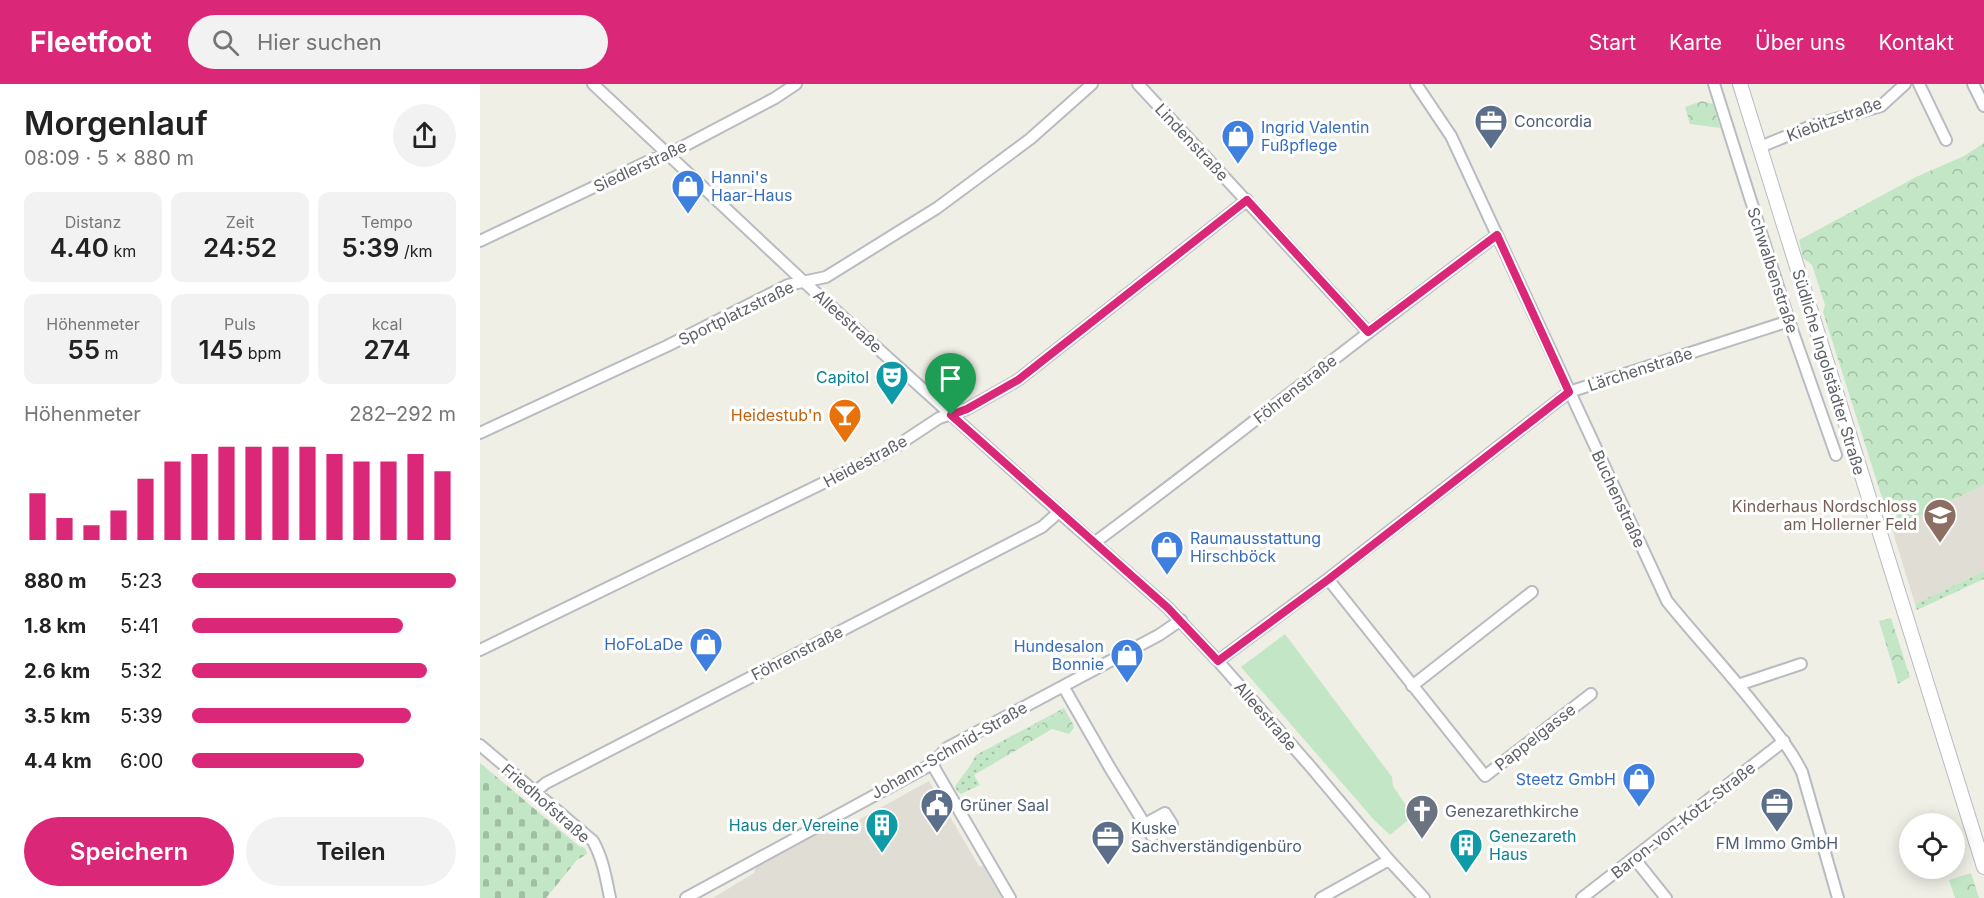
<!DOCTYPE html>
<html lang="de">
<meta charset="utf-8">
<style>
:root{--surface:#fff;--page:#f2f2f2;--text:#222;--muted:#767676;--accent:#db2777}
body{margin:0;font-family:Inter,sans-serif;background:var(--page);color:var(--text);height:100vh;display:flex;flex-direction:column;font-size:22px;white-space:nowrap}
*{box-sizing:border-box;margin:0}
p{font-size:20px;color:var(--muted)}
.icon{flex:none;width:33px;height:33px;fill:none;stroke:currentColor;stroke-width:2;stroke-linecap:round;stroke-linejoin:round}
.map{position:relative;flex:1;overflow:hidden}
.side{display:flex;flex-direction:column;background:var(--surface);width:480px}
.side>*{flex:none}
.buttons{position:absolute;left:1419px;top:729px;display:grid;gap:12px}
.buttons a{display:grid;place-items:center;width:66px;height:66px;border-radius:50%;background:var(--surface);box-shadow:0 3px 15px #0003;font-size:30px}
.pin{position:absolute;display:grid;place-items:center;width:51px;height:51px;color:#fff;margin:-62px -26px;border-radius:50% 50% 50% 0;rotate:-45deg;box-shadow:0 0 6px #0007}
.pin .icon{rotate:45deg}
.round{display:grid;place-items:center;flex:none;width:63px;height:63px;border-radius:32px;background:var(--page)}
.overview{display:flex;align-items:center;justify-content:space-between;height:102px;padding:0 24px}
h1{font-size:33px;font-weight:600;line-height:45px}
.metrics{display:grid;grid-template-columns:repeat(3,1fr);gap:9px;height:102px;padding:6px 24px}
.metrics div{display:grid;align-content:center;border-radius:12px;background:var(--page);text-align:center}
.metrics b{font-size:26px;font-weight:600}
.metrics small{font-size:16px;font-weight:400}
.metrics p{font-size:16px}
.chart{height:168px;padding:12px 24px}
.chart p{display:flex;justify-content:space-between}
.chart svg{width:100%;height:108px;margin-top:6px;stroke:var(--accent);stroke-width:6}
.primary-button{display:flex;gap:12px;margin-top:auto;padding:12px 24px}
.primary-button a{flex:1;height:69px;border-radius:36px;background:var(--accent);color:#fff;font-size:24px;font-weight:600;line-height:69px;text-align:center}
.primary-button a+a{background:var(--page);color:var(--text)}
ul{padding:0 24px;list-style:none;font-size:20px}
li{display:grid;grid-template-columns:96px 72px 1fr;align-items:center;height:45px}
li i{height:15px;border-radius:8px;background:var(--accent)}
header{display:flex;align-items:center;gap:36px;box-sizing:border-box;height:84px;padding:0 30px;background:var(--accent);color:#fff}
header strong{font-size:28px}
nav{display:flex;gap:33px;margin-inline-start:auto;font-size:21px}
.search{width:420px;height:54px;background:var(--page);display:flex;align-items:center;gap:15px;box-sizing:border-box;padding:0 21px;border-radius:33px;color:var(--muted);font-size:22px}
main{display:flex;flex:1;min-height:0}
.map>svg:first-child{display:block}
</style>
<header>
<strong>Fleetfoot</strong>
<div class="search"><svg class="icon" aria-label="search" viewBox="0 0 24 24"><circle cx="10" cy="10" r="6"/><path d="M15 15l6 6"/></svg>Hier suchen</div>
<nav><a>Start</a><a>Karte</a><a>Über uns</a><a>Kontakt</a></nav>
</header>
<main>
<section class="side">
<div class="overview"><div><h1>Morgenlauf</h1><p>08:09 · 5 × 880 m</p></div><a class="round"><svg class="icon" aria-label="share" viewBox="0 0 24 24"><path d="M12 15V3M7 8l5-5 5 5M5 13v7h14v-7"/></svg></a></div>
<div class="metrics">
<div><p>Distanz</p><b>4.40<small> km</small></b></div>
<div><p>Zeit</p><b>24:52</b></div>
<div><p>Tempo</p><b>5:39<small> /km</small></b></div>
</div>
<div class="metrics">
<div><p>Höhenmeter</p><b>55<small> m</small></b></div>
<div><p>Puls</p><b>145<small> bpm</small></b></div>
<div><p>kcal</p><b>274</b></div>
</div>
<div class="chart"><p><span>Höhenmeter</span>282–292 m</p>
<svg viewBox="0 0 160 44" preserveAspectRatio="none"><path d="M5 44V25M15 44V35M25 44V38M35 44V32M45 44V19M55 44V12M65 44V9M75 44V6M85 44V6M95 44V6M105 44V6M115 44V9M125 44V12M135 44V12M145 44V9M155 44V16"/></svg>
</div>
<ul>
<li><b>880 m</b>5:23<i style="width:100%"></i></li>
<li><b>1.8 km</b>5:41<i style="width:80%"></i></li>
<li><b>2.6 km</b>5:32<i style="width:89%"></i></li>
<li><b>3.5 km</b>5:39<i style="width:83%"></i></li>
<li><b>4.4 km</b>6:00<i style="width:65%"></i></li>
</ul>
<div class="primary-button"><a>Speichern</a><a>Teilen</a></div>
</section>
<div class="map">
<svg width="1504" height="814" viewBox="0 0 1504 814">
<defs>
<pattern id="grass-dots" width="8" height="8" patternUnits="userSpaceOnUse" patternTransform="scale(1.5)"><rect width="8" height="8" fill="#c3e7c6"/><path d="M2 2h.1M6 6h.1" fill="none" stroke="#a2bfa5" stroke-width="1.8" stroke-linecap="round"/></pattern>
<pattern id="forest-crowns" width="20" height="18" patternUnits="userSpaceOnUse" patternTransform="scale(1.5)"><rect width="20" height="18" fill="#c3e7c6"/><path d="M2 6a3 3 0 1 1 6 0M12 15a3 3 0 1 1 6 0" fill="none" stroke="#a2bfa5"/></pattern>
<pattern id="cemetery-stones" width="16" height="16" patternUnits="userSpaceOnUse" patternTransform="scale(1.5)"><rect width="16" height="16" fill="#c3e7c6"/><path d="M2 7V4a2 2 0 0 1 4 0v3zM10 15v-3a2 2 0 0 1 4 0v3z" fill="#a2bfa5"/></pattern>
</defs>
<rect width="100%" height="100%" fill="#f0efe6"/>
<!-- education -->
<path fill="#e0ded4" d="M1504,401V487L1435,520L1412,445Z
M449,697L499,782H503L522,814H233L274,789L277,781L356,738L359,745H362Z"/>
<!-- grass -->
<path fill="url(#grass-dots)" d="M1504,487V495L1437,526L1435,520Z
M584,624L585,626L517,665L518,677L494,691L500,701L481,710L477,707L475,702L490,682L496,671Z"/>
<!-- forest -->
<path fill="url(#forest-crowns)" d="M1222,17L1233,20L1240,44L1210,40L1205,23Z
M1504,59V401L1412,445L1343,228L1345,221L1332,181L1323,174L1319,156L1436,93L1484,72Z
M1411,534L1430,593L1418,600L1399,537Z
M585,626L593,640L594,644L589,650L572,645L518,677L517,665Z
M1491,789L1499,814H1475L1469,796Z"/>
<!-- cemetery -->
<path fill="url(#cemetery-stones)" d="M0,679L99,762C104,763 106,764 107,770L97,776L66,814H0Z"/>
<!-- park -->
<path fill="#c3e7c6" d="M805,550L912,693L913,702L933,732L910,751L895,737L761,583Z"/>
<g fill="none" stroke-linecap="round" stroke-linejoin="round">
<!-- minor casing -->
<g stroke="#b8bbc0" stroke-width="14">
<path id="minor" d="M113,0L323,197L579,428L688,524L738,577L830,682L909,776L944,814
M658,0L888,248
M936,0L971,52L1187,517C1216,553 1248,587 1277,624C1293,644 1310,664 1322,688L1358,814
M1234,0L1309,237L1356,371
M1439,0L1466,56
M1493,0L1504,22
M1280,63L1331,42L1401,22L1425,0
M0,157L171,76L187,71L295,14L316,0
M0,349L187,262L308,201L346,193L457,124L550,55L612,0
M614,459C750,358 881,252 1017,151
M848,495L1005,692L1111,610
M0,566L409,367L459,334L487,325L538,296L767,116
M738,577L848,495L1089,308L1309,237
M1258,601L1321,580
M583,602L630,684L672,752L692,740L685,729L665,740
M932,602L1052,508
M0,661L113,757C123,775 126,794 130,814
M452,680L530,814
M55,708L66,699L562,443L579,428
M1154,774L1186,814
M206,814L452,680L467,664L679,551L701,536
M841,814L909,776
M1102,814L1304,657"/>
</g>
<!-- tertiary casing -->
<g stroke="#b8bbc0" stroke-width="16">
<path id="tertiary" d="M1260,0L1504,783"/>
</g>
<!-- minor -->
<use href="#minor" stroke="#fff" stroke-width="10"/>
<!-- tertiary -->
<use href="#tertiary" stroke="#fff" stroke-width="14"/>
</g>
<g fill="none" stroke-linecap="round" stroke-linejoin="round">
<!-- route casing -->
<g stroke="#fff" stroke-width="12">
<path id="route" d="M767,116L888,248L1017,151L1089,308L849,495L738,577L688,524L471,331L487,325L538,296Z"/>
</g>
<!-- route -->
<use href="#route" stroke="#db2777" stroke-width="8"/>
</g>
<!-- icons -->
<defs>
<g id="office-pin" transform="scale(1.725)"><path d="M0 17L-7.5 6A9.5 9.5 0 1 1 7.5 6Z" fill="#5c6f8a" stroke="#fff"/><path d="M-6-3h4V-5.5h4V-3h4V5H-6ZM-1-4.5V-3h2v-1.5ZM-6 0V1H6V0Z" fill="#fff"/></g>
<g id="shop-pin" transform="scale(1.725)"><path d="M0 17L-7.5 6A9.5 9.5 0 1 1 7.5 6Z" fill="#3f7fe0" stroke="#fff"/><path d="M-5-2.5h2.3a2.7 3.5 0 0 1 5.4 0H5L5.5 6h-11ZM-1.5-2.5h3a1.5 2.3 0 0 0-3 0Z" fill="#fff"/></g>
<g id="theatre-pin" transform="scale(1.725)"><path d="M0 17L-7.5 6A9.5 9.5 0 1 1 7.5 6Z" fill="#0f9aa8" stroke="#fff"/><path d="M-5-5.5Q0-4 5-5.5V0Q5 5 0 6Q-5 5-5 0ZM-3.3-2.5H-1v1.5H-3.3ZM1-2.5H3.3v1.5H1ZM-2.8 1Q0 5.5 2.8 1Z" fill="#fff"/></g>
<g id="bar-pin" transform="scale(1.725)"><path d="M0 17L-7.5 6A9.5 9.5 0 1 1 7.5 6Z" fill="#e8710a" stroke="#fff"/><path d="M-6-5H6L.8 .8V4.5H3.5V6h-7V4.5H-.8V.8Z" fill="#fff"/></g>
<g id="school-pin" transform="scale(1.725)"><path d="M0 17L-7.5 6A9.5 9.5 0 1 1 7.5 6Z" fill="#8d6e63" stroke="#fff"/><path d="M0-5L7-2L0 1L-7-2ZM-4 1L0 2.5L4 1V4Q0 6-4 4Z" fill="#fff"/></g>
<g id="civic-pin" transform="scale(1.725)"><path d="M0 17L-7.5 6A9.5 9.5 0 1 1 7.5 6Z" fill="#5c6f8a" stroke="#fff"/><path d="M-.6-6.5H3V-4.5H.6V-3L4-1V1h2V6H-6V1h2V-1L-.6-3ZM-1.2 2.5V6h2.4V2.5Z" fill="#fff"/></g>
<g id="church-pin" transform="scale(1.725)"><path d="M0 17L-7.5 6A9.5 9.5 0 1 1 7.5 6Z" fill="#6b7280" stroke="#fff"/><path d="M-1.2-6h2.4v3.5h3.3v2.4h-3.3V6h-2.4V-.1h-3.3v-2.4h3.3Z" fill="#fff"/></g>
<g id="building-pin" transform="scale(1.725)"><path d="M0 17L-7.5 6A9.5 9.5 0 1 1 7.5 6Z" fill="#0f9aa8" stroke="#fff"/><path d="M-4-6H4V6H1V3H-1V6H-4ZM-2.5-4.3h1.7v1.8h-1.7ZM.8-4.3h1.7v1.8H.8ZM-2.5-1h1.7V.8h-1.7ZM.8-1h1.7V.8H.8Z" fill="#fff"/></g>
</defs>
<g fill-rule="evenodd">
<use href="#office-pin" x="1011" y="37"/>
<use href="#shop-pin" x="758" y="52"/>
<use href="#shop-pin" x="208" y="102"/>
<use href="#theatre-pin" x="412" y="293"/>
<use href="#bar-pin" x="365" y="331"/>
<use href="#school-pin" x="1460" y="431"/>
<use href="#shop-pin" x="687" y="463"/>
<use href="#shop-pin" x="226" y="560"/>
<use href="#shop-pin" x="647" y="571"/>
<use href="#shop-pin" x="1159" y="695"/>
<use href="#office-pin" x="1297" y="720"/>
<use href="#civic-pin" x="457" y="721"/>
<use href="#church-pin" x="942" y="727"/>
<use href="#building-pin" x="402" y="741"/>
<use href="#office-pin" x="628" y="753"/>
<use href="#building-pin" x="986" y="761"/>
</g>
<g text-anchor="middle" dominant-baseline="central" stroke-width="6" stroke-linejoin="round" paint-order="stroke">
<!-- street labels -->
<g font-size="16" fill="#5e6166" stroke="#fff">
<text transform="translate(1354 35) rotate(-20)">Kiebitzstraße</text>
<text transform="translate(712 58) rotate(47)">Lindenstraße</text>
<text transform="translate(160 82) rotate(-25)">Siedlerstraße</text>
<text transform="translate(1293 186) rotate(72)">Schwalbenstraße</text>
<text transform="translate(256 229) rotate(-26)">Sportplatzstraße</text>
<text transform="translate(368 237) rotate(42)">Alleestraße</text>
<text transform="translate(1160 285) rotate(-18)">Lärchenstraße</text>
<text transform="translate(1349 288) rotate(73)">Südliche Ingolstädter Straße</text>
<text transform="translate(815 305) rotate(-38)">Föhrenstraße</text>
<text transform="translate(385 377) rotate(-28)">Heidestraße</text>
<text transform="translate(1139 415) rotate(65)">Buchenstraße</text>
<text transform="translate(317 569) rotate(-27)">Föhrenstraße</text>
<text transform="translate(786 632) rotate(49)">Alleestraße</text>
<text transform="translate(1055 653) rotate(-38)">Pappelgasse</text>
<text transform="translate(469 666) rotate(-30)">Johann-Schmid-Straße</text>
<text transform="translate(66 719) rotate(41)">Friedhofstraße</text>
<text transform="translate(1203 736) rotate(-38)">Baron-von-Kotz-Straße</text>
</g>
<!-- service labels -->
<g font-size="16" fill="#4e5e75" stroke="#fff" text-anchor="start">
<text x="1034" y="37">Concordia</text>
<text x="480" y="721">Grüner Saal</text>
<text x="651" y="744">Kuske<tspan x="651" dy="18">Sachverständigenbüro</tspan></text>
<text x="1297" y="759" text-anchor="middle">FM Immo GmbH</text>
</g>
<!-- shop labels -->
<g font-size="16" fill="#366cbe" stroke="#fff" text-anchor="start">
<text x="781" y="43">Ingrid Valentin<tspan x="781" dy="18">Fußpflege</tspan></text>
<text x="231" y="93">Hanni's<tspan x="231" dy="18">Haar-Haus</tspan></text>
<text x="710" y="454">Raumausstattung<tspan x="710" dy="18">Hirschböck</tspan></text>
<text x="203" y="560" text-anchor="end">HoFoLaDe</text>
<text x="624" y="562" text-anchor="end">Hundesalon<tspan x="624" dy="18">Bonnie</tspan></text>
<text x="1136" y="695" text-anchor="end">Steetz GmbH</text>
</g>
<!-- culture labels -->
<g font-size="16" fill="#0d838f" stroke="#fff" text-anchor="end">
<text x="389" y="293">Capitol</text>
<text x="379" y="741">Haus der Vereine</text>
<text x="1009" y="752" text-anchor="start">Genezareth<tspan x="1009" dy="18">Haus</tspan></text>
</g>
<!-- food labels -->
<g font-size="16" fill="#c56008" stroke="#fff" text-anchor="end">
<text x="342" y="331">Heidestub'n</text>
</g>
<!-- education labels -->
<g font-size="16" fill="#785e54" stroke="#fff" text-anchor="end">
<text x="1437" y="422">Kinderhaus Nordschloss<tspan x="1437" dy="18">am Hollerner Feld</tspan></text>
</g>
<!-- worship labels -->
<g font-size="16" fill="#5b616d" stroke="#fff" text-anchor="start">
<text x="965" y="727">Genezarethkirche</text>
</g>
</g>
</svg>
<div class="buttons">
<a><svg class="icon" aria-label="locate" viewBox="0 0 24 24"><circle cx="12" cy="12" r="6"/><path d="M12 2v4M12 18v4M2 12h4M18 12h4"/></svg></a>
</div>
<div class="pin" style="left:471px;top:331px;background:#1e9e55"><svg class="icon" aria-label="arrive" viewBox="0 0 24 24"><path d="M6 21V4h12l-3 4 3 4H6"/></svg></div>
</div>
</main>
